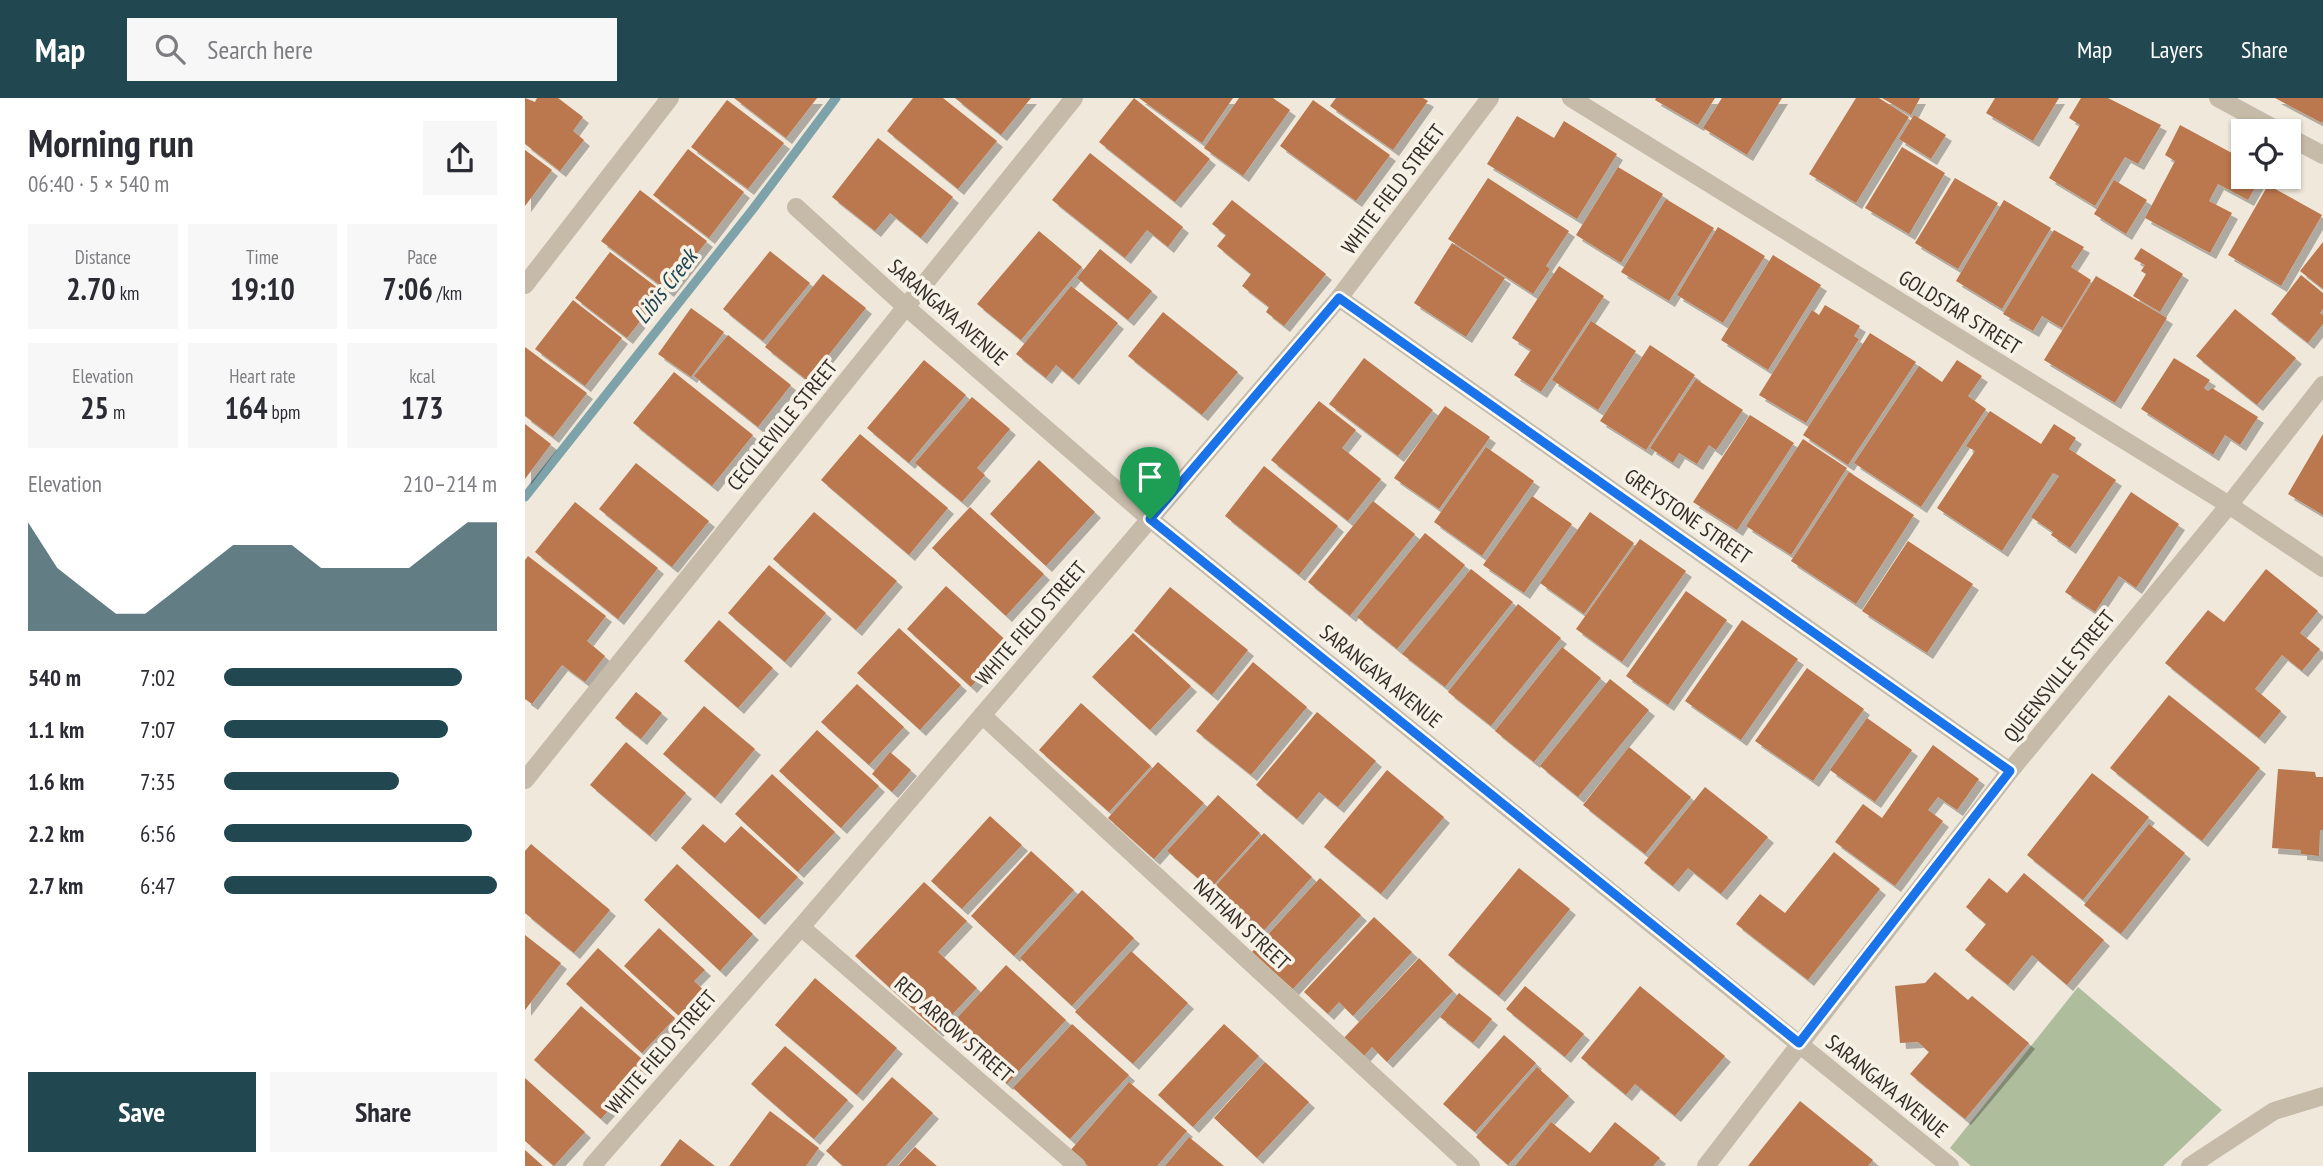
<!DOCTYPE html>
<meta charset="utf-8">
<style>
:root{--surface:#fff;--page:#f7f7f7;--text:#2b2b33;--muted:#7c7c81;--accent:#214751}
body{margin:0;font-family:"PT Sans Narrow",sans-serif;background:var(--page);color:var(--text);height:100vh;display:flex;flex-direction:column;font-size:26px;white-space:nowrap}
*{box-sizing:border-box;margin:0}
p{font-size:23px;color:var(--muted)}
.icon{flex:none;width:38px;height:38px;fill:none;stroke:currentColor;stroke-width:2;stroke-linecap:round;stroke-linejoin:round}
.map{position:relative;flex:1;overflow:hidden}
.side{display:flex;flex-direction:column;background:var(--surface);width:525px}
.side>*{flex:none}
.buttons{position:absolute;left:1706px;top:21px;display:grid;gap:14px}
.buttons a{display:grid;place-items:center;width:70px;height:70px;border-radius:0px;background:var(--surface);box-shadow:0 2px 5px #0004;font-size:35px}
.pin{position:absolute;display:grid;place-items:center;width:60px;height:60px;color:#fff;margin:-72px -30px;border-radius:50% 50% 50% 0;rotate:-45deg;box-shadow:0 0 7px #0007}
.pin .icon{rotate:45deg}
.round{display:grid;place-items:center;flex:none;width:74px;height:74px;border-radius:0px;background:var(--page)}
.head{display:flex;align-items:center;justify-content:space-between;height:119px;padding:0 28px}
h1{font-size:38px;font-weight:800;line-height:52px}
.metrics{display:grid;grid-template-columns:repeat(3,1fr);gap:10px;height:119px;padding:7px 28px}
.metrics div{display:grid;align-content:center;border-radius:0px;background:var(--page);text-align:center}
.metrics b{font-size:30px;font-weight:800}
.metrics small{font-size:19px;font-weight:400}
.metrics p{font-size:19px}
.chart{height:196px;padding:14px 28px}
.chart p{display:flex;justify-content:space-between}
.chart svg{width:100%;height:126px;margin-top:7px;fill:var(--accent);opacity:.7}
.action{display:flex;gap:14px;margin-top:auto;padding:14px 28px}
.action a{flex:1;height:80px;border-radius:0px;background:var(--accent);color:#fff;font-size:28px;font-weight:800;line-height:80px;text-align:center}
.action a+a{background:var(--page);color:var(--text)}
ul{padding:0 28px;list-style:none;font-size:23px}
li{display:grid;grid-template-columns:112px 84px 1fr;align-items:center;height:52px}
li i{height:18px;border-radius:9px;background:var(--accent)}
header{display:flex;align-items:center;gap:42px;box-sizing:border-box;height:98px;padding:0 35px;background:var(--accent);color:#fff}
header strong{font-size:33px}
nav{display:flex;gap:38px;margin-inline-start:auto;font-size:24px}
.search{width:490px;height:63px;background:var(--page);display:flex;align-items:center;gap:18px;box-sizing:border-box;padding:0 24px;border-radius:0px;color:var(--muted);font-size:26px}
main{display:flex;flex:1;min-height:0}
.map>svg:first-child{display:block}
</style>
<header>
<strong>Map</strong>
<div class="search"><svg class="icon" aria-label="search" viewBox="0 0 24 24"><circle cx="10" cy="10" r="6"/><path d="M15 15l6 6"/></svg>Search here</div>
<nav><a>Map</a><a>Layers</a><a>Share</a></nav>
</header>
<main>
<section class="side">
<div class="head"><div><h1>Morning run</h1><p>06:40 · 5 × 540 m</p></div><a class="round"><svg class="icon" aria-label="share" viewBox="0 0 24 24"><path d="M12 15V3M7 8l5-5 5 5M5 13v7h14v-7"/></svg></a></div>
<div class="metrics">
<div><p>Distance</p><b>2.70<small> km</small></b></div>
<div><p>Time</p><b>19:10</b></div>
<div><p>Pace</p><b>7:06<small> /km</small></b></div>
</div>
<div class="metrics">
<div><p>Elevation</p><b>25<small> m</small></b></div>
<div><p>Heart rate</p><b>164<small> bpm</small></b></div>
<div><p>kcal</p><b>173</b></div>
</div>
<div class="chart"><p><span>Elevation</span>210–214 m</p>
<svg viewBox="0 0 160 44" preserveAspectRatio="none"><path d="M0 44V6L10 22L20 30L30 38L40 38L50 30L60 22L70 14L80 14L90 14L100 22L110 22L120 22L130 22L140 14L150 6L160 6V44z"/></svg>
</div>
<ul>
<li><b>540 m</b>7:02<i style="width:87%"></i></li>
<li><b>1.1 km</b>7:07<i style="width:82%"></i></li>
<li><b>1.6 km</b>7:35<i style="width:64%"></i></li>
<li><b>2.2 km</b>6:56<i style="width:91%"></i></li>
<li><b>2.7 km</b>6:47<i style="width:100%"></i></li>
</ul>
<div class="action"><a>Save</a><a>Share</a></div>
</section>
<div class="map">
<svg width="1798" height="1068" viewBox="0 0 1798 1068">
<defs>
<filter id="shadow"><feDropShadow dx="6" dy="6" stdDeviation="0" flood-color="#0004"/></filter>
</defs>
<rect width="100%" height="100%" fill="#efe8db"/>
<!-- green -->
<path fill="#aebd9c" d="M1553,889L1697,1012L1638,1068H1446L1425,1050Z"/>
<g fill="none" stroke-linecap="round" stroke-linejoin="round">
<!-- stream -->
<path stroke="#7da2aa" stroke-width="9" d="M0,399L228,111L311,0"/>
</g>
<!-- building -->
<path fill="#bb774d" filter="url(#shadow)" d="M0,0L10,4L12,0H33L58,19L48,33L59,42L35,73L0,46Z
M209,0H292L261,40Z
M388,0H418L472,43L433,91L362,33Z
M430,0H506L476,37Z
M609,0L685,61L650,104L574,44Z
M614,0H708L677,45Z
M714,0H748L765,12L718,78L679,50Z
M811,0H898L903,3L868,52L805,8Z
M1131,0H1190L1173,27L1130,2Z
M1197,0H1257L1222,57L1178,30Z
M1331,0H1354L1384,19L1331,105L1284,76Z
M1357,0H1395L1386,17Z
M1470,0H1534L1508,43L1461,15Z
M1556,0H1583L1636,27L1613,66L1600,59L1570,108L1524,80L1555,27L1544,20Z
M1750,0H1798V23L1797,25Z
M202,2L259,45L223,91L166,49Z
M788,2L865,57L831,103L755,48Z
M1389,17L1421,37L1406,61L1374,41Z
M992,18L1029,40L1039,23L1092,56L1052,121L962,66Z
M1655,27L1718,61V79H1736L1723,102L1693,86L1684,103L1707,115L1685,155L1620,120L1650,63L1640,57Z
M353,40L428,99L396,140L365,115L350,133L307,99Z
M1377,49L1420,75L1384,136L1340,110Z
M163,51L219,94L184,140L128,97Z
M0,52L27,72L0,108Z
M565,55L658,129L643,149L622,132L600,160L527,102Z
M1093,69L1138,96L1096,165L1051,137Z
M963,80L1044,133L1021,168L1025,171L1008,196L923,141Z
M1430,80L1473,105L1433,171L1390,145Z
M1589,82L1622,102L1601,136L1569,116Z
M1743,87L1797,117L1756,188L1703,157Z
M115,92L182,143L143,193L76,143Z
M1141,101L1189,130L1144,203L1096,174Z
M707,102L801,176L759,228L741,214L744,209L717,188L726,176L692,148L701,137L687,126Z
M1479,102L1526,130L1477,211L1431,183Z
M1193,129L1240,158L1198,225L1152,197Z
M1529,132L1559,149L1546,169L1566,182L1537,230L1517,218L1508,233L1478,216Z
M514,133L557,169L496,242L452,206Z
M1798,144V191L1775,173Z
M927,145L980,180L941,239L889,205Z
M1616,150L1658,176L1635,214L1608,198L1621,176L1616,173L1620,167L1609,161Z
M575,151L627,193L603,222L552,180Z
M245,153L285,185L238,243L198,211Z
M85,154L138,194L102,240L50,200Z
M1248,157L1296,187L1243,272L1196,242Z
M1034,168L1079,198L1016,294L989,277L1006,252L987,240Z
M298,176L341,210L283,283L240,249Z
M1776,177L1798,195V211L1795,215L1798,217V226L1783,245L1746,216Z
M1571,178L1642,220L1590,305L1519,262Z
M546,188L593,225L548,281L531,267L521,280L491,256Z
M48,202L97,240L60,288L10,251Z
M1300,207L1335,228L1329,238L1334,241L1281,325L1234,297L1287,212L1294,217Z
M166,210L199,234L166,279L133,256Z
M1710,211L1771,260L1732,307L1671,258Z
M638,214L713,274L677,317L603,258Z
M1066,223L1111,253L1073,312L1027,282Z
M1345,235L1391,264L1323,367L1278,337Z
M203,237L266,287L233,329L169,278Z
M1125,247L1170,277L1121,352L1075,323Z
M0,249L62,295L28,339L0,318Z
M839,260L908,312L873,358L804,306Z
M1649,260L1685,282L1679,290L1683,293L1687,290L1733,319L1715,347L1700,337L1688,357L1616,311Z
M399,262L441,297L384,365L342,330Z
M1432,262L1457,278L1443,298L1461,311L1396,409L1329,365L1394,268L1417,284Z
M149,274L228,337L187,388L108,325Z
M1171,281L1218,312L1191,352L1184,347L1172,366L1154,355L1148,365L1125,350Z
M447,299L485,331L452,370L460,377L437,404L390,365Z
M794,303L831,332L817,350L856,381L823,423L746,362Z
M920,308L965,339L914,411L869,380Z
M1465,313L1516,346L1529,326L1551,340L1544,351L1591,382L1545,450L1526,437L1528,434L1506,419L1534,378L1528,375L1477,453L1412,410L1450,353L1441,348Z
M1225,317L1269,345L1212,432L1168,404Z
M0,326L26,346L0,381Z
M335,336L423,410L384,457L296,382Z
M1798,336V417L1763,396Z
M1278,341L1322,370L1266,457L1221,428Z
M961,349L1009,383L957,458L909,424Z
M514,362L570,414L521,468L465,416Z
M111,365L184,423L147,469L74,411Z
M739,368L813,428L774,477L700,418Z
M1324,374L1389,417L1331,506L1266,463Z
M1606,394L1654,426L1611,490L1594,478L1570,514L1540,494Z
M1007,398L1047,426L999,495L958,467Z
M848,403L890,436L825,518L783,484Z
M50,404L133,470L93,521L10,454Z
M445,409L519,476L481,518L407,450Z
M289,414L372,483L331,532L248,461Z
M1065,414L1109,445L1059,516L1015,485Z
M900,435L940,467L872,551L832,519Z
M1115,441L1161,473L1097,564L1051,531Z
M1383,443L1448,486L1402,555L1337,513Z
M3,458L81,518L62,543L80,558L60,584L37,567L7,606L0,601V462Z
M244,467L301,515L260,564L203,515Z
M946,471L988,504L920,589L877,556Z
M1741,471L1793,513L1775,535L1795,551L1777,573L1757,557L1730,591L1756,613L1734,640L1640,565L1683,512L1699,524Z
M421,488L485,546L446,589L382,531Z
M645,489L723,552L687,597L609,533Z
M1161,493L1202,522L1143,607L1101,578Z
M993,506L1036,540L966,628L923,594Z
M194,522L248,570L213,610L159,563Z
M1217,522L1273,561L1216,642L1160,603Z
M374,530L436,587L395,632L332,575Z
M608,535L666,588L625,632L567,579Z
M1037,549L1076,580L1009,664L970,633Z
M728,564L782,609L726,677L671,633Z
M1282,570L1339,611L1288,683L1230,643Z
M1085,581L1124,612L1053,699L1015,668Z
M332,586L379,629L344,667L296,624Z
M111,594L137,615L116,641L90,620Z
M1644,597L1735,670L1677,743L1585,670Z
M556,605L626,668L584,714L514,652Z
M179,608L230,651L190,700L138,656Z
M792,614L851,663L813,709L794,694L772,721L731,687Z
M1342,620L1387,652L1350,704L1305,672Z
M292,632L354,688L316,730L254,673Z
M101,644L161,695L125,738L65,687Z
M1408,647L1454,681L1432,712L1413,699L1403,712L1418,723L1370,788L1310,744L1338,706L1357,720Z
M1104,649L1166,699L1120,756L1058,707Z
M365,654L386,672L367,694L347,676Z
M633,664L679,705L629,761L583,720Z
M1753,671L1790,674L1791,679H1798V732H1795L1794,758L1776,756V752L1747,750Z
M862,672L919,719L856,796L799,749Z
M1567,675L1624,719L1558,802L1502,757Z
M247,676L310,734L273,774L210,716Z
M1180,689L1243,739L1196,796L1163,770L1148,788L1119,765Z
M693,697L735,735L685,791L642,753Z
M465,718L497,747L437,811L406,783Z
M178,726L200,745L216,728L273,779L234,821L156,750Z
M1624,726L1660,755L1596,836L1559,807Z
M739,735L787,779L733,839L684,795Z
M6,746L85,812L49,855L0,815V753Z
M506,753L549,792L489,858L446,818Z
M1309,754L1355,791L1283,882L1211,826L1235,796L1260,815Z
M152,766L228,836L195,873L119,802Z
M994,770L1045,811L974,898L923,857Z
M1499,775L1579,842L1542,887L1507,857L1483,887L1440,852L1461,826L1441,809L1464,780L1482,795Z
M795,780L836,817L768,891L727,854Z
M399,784L442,823L413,854L452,890L412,933L330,858Z
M557,792L609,840L547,908L495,860Z
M849,819L887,854L828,918L814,904L803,916L779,894Z
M134,830L180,872L169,883L186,899L162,925L99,868Z
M0,837L36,865L0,912Z
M73,850L150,920L117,955L41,886Z
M606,853L663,905L608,966L550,914Z
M894,860L928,893L862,964L847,949L838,959L818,941Z
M481,867L541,922L482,986L422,931Z
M1410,874L1443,902L1447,898L1504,945L1440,1021L1385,976L1404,954L1393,944L1375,945L1370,888L1400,885Z
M290,880L372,950L332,997L250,927Z
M1000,888L1059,936L1040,959L981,911Z
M1115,888L1200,958L1150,1018L1110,986L1101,997L1056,960Z
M934,895L967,921L948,945L915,919Z
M56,908L124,967L76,1021L9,962Z
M547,926L604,977L545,1041L488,990Z
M699,926L734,958L668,1029L633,997Z
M979,937L1011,965L950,1034L918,1006Z
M260,948L323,1002L289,1041L226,986Z
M740,964L784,1004L732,1060L689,1020Z
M1012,969L1044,998L983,1067L951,1039Z
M367,979L408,1015L361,1068H318L301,1053Z
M0,980L60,1034L29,1068L0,1043Z
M604,984L662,1033L632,1068H563L545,1053Z
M1275,1003L1348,1062L1343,1068H1223Z
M245,1013L294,1050L281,1068H204Z
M1026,1024L1065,1055L1090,1024L1135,1060L1128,1068H990Z
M664,1039L699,1068H640Z
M155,1041L190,1068H135Z
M390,1049L412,1068H373Z
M0,1052L18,1068H0Z"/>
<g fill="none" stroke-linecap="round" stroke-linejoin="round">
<!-- minor -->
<path stroke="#c6baa8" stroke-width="18" d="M1046,0L1704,407L1798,470
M1693,0L1754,33
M1764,39L1798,57
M271,109L381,209L625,421L1425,1068
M0,187L145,0
M814,200L1485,673
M457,617L946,1068
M0,682L549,0
M276,829L552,1068
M67,1068L276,829L814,200L965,0
M1181,1068L1485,673L1704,407L1798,287
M1665,1068L1749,1013L1798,998"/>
</g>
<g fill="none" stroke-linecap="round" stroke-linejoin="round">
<!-- route casing -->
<g stroke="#fff" stroke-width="14">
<path id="route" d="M814,200L1485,673L1274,945L625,421Z"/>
</g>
<!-- route -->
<use href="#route" stroke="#1a73e8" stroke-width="9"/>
</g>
<g text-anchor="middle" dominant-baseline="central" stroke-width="7" stroke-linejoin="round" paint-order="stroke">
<!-- street labels -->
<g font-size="21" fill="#342d28" stroke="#f7f2e7">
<text transform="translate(868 91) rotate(-53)">WHITE FIELD STREET</text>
<text transform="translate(423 214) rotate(41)">SARANGAYA AVENUE</text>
<text transform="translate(1435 214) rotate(32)">GOLDSTAR STREET</text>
<text transform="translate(257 327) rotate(-51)">CECILLEVILLE STREET</text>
<text transform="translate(1163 418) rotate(35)">GREYSTONE STREET</text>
<text transform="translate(506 525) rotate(-49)">WHITE FIELD STREET</text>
<text transform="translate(856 578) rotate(39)">SARANGAYA AVENUE</text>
<text transform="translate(1534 578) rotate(-51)">QUEENSVILLE STREET</text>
<text transform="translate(717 826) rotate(43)">NATHAN STREET</text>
<text transform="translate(429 931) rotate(41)">RED ARROW STREET</text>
<text transform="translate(136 954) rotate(-49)">WHITE FIELD STREET</text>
<text transform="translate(1362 988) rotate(39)">SARANGAYA AVENUE</text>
</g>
<!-- water labels -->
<g font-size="23" font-style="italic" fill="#214751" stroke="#f7f2e7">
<text transform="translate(140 188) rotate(-52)">Libis Creek</text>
</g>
</g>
</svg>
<div class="buttons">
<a><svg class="icon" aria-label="locate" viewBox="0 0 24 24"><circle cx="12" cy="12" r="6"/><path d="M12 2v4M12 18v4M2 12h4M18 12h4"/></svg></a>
</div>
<div class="pin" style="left:625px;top:421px;background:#1e9e55"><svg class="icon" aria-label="arrive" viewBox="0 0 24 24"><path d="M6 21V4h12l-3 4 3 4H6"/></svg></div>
</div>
</main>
